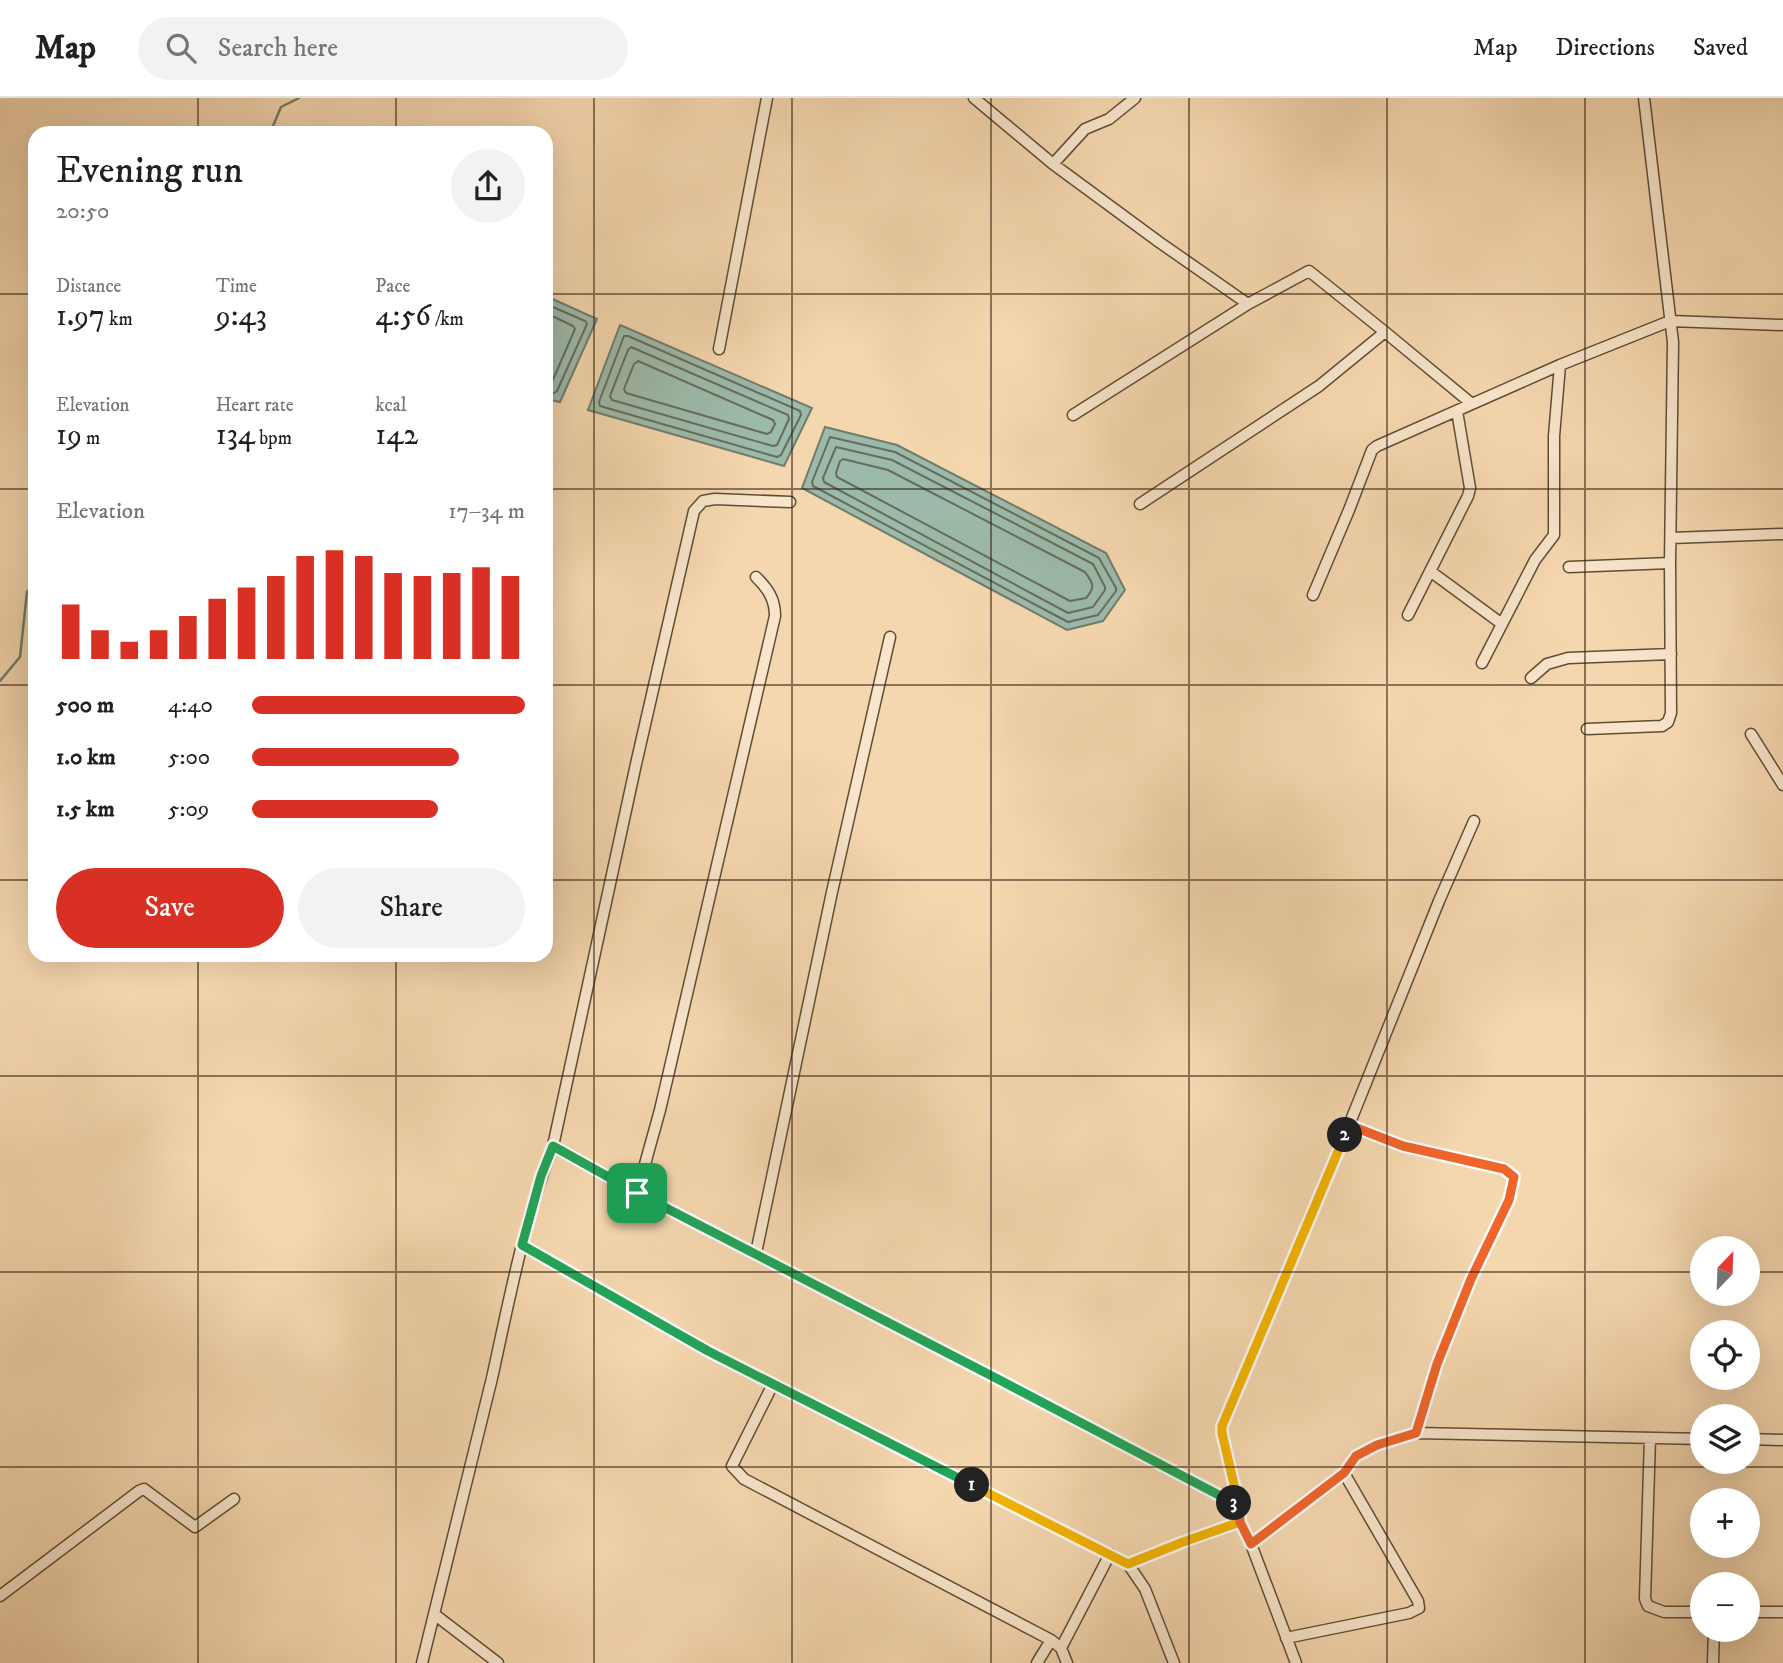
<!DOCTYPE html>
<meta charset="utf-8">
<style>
:root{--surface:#fff;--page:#f2f2f2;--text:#202124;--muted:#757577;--line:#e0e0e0;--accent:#d93025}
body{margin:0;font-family:"IM FELL DW Pica",serif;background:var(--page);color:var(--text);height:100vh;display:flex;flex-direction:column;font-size:26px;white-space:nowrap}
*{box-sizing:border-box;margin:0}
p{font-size:23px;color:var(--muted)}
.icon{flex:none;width:38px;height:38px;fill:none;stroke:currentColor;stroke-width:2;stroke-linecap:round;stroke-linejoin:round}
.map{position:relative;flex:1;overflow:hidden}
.details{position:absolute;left:28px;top:28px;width:525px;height:836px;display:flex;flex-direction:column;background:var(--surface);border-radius:21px;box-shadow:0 7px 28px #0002}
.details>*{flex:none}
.needle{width:46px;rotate:23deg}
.controls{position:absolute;left:1690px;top:1138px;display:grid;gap:14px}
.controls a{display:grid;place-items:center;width:70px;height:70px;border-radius:50%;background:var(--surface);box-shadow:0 7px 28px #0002;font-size:35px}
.pin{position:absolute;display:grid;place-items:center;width:60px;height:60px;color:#fff;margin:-30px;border-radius:14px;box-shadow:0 4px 10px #0006}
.km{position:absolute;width:35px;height:35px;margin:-18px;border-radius:50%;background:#222;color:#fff;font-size:19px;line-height:35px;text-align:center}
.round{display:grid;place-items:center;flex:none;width:74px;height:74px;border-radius:37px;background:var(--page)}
.headline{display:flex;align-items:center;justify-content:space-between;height:119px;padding:0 28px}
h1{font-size:38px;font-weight:600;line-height:52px}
.stats{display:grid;grid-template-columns:repeat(3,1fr);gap:10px;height:119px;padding:7px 28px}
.stats div{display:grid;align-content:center}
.stats b{font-size:30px;font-weight:600}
.stats small{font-size:19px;font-weight:400}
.stats p{font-size:19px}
.chart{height:196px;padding:14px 28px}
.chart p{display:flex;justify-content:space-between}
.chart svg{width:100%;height:126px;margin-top:7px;stroke:var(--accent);stroke-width:6}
.cta{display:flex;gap:14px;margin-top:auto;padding:14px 28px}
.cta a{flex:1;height:80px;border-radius:42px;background:var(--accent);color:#fff;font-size:28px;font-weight:600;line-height:80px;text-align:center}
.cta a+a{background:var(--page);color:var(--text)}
ul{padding:0 28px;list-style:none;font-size:23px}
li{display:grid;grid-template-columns:112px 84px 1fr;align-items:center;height:52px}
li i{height:18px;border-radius:9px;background:var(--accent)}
header{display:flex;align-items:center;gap:42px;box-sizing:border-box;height:98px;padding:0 35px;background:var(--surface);border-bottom:2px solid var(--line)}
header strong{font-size:33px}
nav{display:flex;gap:38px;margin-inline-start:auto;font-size:24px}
.search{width:490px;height:63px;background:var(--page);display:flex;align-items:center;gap:18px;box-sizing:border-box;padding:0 24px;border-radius:38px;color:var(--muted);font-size:26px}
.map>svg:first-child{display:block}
</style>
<header>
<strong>Map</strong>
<div class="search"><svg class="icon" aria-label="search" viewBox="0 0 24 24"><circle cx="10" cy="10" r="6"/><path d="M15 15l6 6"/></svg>Search here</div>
<nav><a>Map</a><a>Directions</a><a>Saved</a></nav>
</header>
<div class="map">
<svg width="1783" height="1565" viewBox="0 0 1783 1565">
<rect width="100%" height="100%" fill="#f5d7af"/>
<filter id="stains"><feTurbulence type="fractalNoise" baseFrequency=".00286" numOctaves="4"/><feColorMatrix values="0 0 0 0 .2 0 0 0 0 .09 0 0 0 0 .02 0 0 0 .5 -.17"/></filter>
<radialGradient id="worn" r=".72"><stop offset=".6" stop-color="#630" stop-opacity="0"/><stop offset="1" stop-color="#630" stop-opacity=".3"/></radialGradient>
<!-- water -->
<path fill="#9cbaaa" stroke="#707c6b" stroke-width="2" d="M546,198L597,221L560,304L546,301Z
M620,227L812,310L784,368L588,312Z
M825,329L897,347L1106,455L1125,492L1103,523L1067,532L802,390Z"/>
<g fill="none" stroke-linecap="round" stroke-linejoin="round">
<!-- shore -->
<path stroke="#666c5c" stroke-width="2" d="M546,206L585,223L587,226L557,293L554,295L546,294
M546,215L573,228L575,231L552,284L546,286
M624,238H628L800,313L801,317L781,357L777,359L600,308L599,304Z
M631,249L788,317L789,321L777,347L773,348L612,302L610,298L628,252Z
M638,263L773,322L775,326L771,334L767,336L626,295L624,291L634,266Z
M830,339L895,354L1099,460L1116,490V493L1098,517L1068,524L813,388L812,384Z
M836,349L892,362L1093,466L1105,489V492L1093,509L1068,515L824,384L823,380Z
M843,361L888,372L1085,474C1093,485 1096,489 1086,500L1070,503L837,379L836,375L840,363Z"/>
<!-- stream -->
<path stroke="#707c6b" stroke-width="2.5" d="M270,35L281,9L299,0
M0,583L20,559L27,494L35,484"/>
<!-- minor casing -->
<g stroke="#604d36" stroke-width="13">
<path id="minor" d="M974,0L1053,66L1159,144L1248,206
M1053,66L1085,31L1109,21L1135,0
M719,251L767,0
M1073,317L1248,206L1309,173L1385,234L1472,306
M1140,406L1319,288L1385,234
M1671,440L1783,436
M1569,469L1670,465
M1430,473L1502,526
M1313,497L1349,412L1372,352L1377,348L1560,267L1670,223L1783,227
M1408,517L1468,398L1470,390L1457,313
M1482,565L1535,462L1554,437V338L1560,267
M1531,580L1547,566L1568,560L1671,556
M1587,631L1662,628L1668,624L1671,615L1670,465L1673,244L1644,0
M1751,636L1783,687
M1349,1027L1403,1048L1504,1071L1514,1079L1509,1102L1471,1181L1437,1266L1416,1335
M553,1048L637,1095L990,1277L1239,1408
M637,1095L660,1012L775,518C775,501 768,491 756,479
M522,1147L708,1253L1128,1466L1145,1491L1174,1565
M756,1155L832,794L890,539
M773,1286L732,1368L744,1381L1051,1542L1061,1550L1067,1565
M1650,1340L1645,1501L1648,1508L1664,1514H1703
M1748,1341L1783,1342
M1251,1446L1344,1375L1356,1358L1377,1347L1416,1335L1703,1341
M1128,1466L1183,1444L1240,1424
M0,1498L139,1393L144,1391L195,1429L234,1401
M1748,1514H1783
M434,1516L498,1565
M1286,1540L1409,1515L1419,1510L1418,1503L1344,1375
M1061,1550L1110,1456
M422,1565C445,1470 469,1375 492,1280C509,1203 524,1122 553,1048L636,666L694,413L703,403L715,401L790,404
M1037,1565L1051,1542
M1296,1565L1251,1446L1240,1424L1239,1408L1222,1335V1328L1349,1027L1439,803L1474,723
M1713,1565L1714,1531"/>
</g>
<!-- minor -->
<use href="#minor" stroke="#f8e5cb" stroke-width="10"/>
</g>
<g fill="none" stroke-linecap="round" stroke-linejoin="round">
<!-- split-1 casing -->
<g stroke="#fff" stroke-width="14">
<path id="split-1" d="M637,1095L553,1048L541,1078L522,1147L708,1253L972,1387"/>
</g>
<!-- split-2 casing -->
<g stroke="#fff" stroke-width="14">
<path id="split-2" d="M972,1387L1128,1466L1183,1444L1240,1424L1239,1408L1222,1335V1328L1345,1037"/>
</g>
<!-- split-3 casing -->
<g stroke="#fff" stroke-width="14">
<path id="split-3" d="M1234,1405L1239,1408L1240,1424L1251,1446L1344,1375L1356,1358L1377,1347L1416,1335L1437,1266L1471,1181L1509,1102L1514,1079L1504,1071L1403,1048L1349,1027L1345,1037"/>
</g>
<!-- split-4 casing -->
<g stroke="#fff" stroke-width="14">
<path id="split-4" d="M637,1095L990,1277L1234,1405"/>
</g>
<!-- split-1 -->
<use href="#split-1" stroke="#22a559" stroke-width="9"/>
<!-- split-2 -->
<use href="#split-2" stroke="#f5b400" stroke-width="9"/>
<!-- split-3 -->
<use href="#split-3" stroke="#f0652b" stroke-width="9"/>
<!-- split-4 -->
<use href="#split-4" stroke="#22a559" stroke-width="9"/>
</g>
<!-- grid -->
<path fill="none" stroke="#2f1f0d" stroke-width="2" stroke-opacity="0.55" d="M198,0V35M396,0V35M594,0V1565M792,0V1565M991,0V1565M1189,0V1565M1387,0V1565M1585,0V1565M0,196H35M546,196H1783M0,391H35M546,391H1783M0,587H35M546,587H1783M0,782H35M546,782H1783M198,858V1565M396,858V1565M0,978H1783M0,1174H1703M1748,1174H1783M0,1369H1783"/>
<rect width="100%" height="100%" filter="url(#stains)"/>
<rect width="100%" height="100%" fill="url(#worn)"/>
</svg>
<div class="controls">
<a><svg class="needle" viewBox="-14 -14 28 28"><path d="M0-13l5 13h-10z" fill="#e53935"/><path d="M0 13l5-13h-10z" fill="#757577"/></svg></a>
<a><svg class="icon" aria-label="locate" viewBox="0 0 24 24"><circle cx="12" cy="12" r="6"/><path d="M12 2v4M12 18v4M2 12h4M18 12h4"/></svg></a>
<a><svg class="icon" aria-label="layers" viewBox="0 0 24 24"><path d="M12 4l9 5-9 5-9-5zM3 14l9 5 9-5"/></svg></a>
<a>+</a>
<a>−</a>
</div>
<div class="pin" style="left:637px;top:1095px;background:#1e9e55"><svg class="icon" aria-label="arrive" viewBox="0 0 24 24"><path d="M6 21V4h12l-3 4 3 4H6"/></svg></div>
<b class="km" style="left:972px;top:1387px">1</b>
<b class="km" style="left:1345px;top:1037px">2</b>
<b class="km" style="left:1234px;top:1405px">3</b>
<section class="details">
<div class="headline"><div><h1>Evening run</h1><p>20:50</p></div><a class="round"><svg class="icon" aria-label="share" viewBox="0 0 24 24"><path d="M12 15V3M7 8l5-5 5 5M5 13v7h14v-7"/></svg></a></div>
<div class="stats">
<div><p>Distance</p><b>1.97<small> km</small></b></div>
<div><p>Time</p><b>9:43</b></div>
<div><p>Pace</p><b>4:56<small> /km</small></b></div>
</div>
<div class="stats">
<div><p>Elevation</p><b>19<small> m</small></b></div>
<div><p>Heart rate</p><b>134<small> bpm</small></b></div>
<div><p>kcal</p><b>142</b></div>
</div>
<div class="chart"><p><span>Elevation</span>17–34 m</p>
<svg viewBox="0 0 160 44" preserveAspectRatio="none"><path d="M5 44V25M15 44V34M25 44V38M35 44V34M45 44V29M55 44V23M65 44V19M75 44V15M85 44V8M95 44V6M105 44V8M115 44V14M125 44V15M135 44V14M145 44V12M155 44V15"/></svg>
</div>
<ul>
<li><b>500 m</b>4:40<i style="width:100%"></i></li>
<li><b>1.0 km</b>5:00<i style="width:76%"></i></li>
<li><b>1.5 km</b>5:09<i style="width:68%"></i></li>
</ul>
<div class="cta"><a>Save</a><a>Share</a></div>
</section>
</div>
